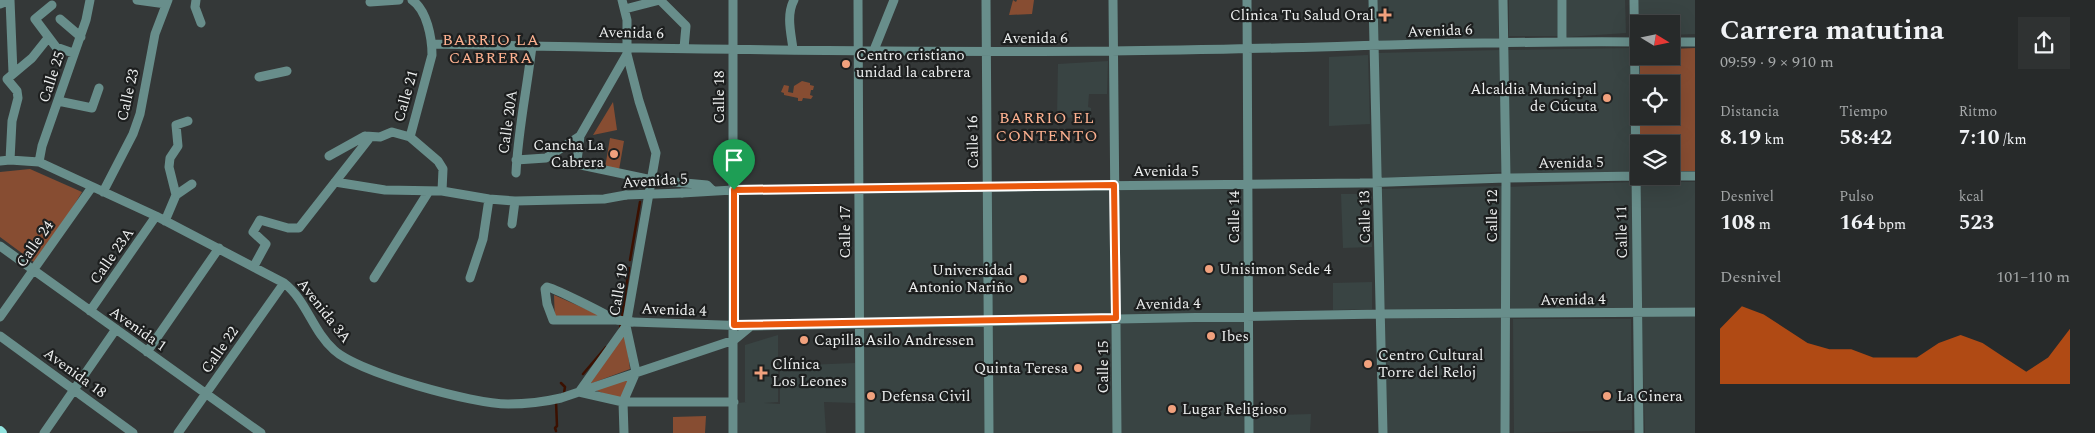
<!DOCTYPE html>
<html lang="es">
<meta charset="utf-8">
<style>
:root{--surface:#272a2a;--page:#2f3232;--text:#f1f3f6;--muted:#a4a7a8;--line:#434647;--accent:#ea580c}
body{margin:0;font-family:Spectral,serif;background:var(--page);color:var(--text);height:100vh;display:flex;flex-direction:column;font-size:19px;white-space:nowrap}
*{box-sizing:border-box;margin:0}
p{font-size:16px;color:var(--muted)}
.icon{flex:none;width:28px;height:28px;fill:none;stroke:currentColor;stroke-width:2;stroke-linecap:round;stroke-linejoin:round}
.map{position:relative;flex:1;overflow:hidden}
.sheet{display:flex;flex-direction:column;background:var(--surface);width:400px}
.sheet>*{flex:none}
.needle{width:32px;rotate:100deg}
.controls{position:absolute;left:1630px;top:15px;display:grid;gap:10px}
.controls a{display:grid;place-items:center;width:50px;height:50px;border-radius:0px;background:var(--surface);box-shadow:0 5px 20px #0002,0 0 0 1px var(--line);font-size:25px}
.pin{position:absolute;display:grid;place-items:center;width:42px;height:42px;color:#fff;margin:-51px -21px;border-radius:50% 50% 50% 0;rotate:-45deg;box-shadow:0 0 5px #0007}
.pin .icon{rotate:45deg}
.round{display:grid;place-items:center;flex:none;width:52px;height:52px;border-radius:0px;background:var(--page)}
.overview{display:flex;align-items:center;justify-content:space-between;height:85px;padding:0 25px}
h1{font-size:28px;font-weight:700;line-height:38px}
.figures{display:grid;grid-template-columns:repeat(3,1fr);gap:8px;height:85px;padding:5px 25px}
.figures div{display:grid;align-content:center}
.figures b{font-size:21px;font-weight:700}
.figures small{font-size:14px;font-weight:400}
.figures p{font-size:14px}
.chart{height:140px;padding:10px 25px}
.chart p{display:flex;justify-content:space-between}
.chart svg{width:100%;height:90px;margin-top:5px;fill:var(--accent);opacity:.7}
main{display:flex;flex:1;min-height:0}
.map>svg:first-child{display:block}
</style>
<main>
<div class="map">
<svg width="1695" height="433" viewBox="0 0 1695 433">
<rect width="100%" height="100%" fill="#343838"/>
<!-- built -->
<path fill="#394443" d="M1376,0H1499L1500,38L1377,44Z
M1509,0H1558V36H1509Z
M1567,0H1625L1626,33L1567,37Z
M1639,0H1695V34L1671,35V24H1639Z
M1632,48V173H1508L1505,50Z
M1500,50L1502,172L1381,178L1377,53Z
M1368,55L1370,124L1329,126V57Z
M1108,61L1107,94H1089L1088,107L1091,108V117L1057,118L1058,64Z
M1633,182L1634,311L1510,312L1508,187Z
M1640,182H1695V307H1642Z
M1244,186L1245,433H864L862,189Z
M1502,186L1503,310L1385,311L1380,189Z
M1341,194H1370L1372,247L1343,248Z
M1372,282V309L1333,310V283Z
M1695,315V433H1645L1641,316Z
M1503,318L1501,433H1386L1384,319Z
M1513,319H1631L1632,430L1514,433Z
M778,335V402L763,403L780,404V366L855,363L856,403L824,402L826,433H738V403L747,402H745V345Z
M1311,414L1310,433H1251V416Z"/>
<!-- green -->
<path fill="#874d32" d="M1013,0L1016,2L1017,0H1034L1032,14L1009,15Z
M1695,48V171H1671V144H1640V116H1671V84H1640V56H1671V49Z
M802,81L810,83V85L814,86L813,90H811L810,95L813,96L811,99L803,98L802,101H798V98L784,95V93L781,92L784,85L789,86L788,92L793,93L794,86Z
M613,102L617,130L593,135Z
M610,138L624,141L619,170L605,168Z
M30,169L82,192L38,265L0,237V172Z
M554,295L606,318L555,323Z
M625,331L630,369L587,385Z
M634,375L622,401L595,390Z
M706,416L705,433H673V417Z"/>
<g fill="none" stroke-linecap="round" stroke-linejoin="round">
<!-- stream -->
<path stroke="#3b1000" stroke-width="2.5" d="M630,260L640,202
M620,329L629,268
M583,374L606,347
M561,383L565,387L564,393
M556,431L555,428L557,426L556,401"/>
<!-- minor -->
<path stroke="#688e8b" stroke-width="9" d="M10,0L13,73
M137,0L166,4
M196,0L195,7L201,23
M412,0C427,10 432,38 432,55L410,137L438,161L443,169L442,191
M622,0L627,20V54L639,101L656,153L626,326L636,372L623,402L624,433
M660,0L686,26L684,48
M858,0L860,433
M986,0L989,433
M1113,0L1117,433
M1247,0L1249,433
M1373,0L1383,433
M1503,0L1506,178L1505,433
M1562,0V41
M1634,0L1639,433
M370,2L399,0
M0,4L5,2
M52,5L35,19L56,47L73,53
M625,9L660,0
M60,19L81,37
M1671,42H1695
M432,44C658,49 885,53 1111,51C1287,50 1463,40 1639,42
M793,49C791,33 786,15 794,0
M874,50L894,0
M627,54L580,136L577,161L581,165L652,180L707,185L713,191
M259,77L287,71
M58,101L92,108L99,88
M329,156L365,136L380,137L392,132L410,137
M10,160L12,121L18,98L17,91L7,79L32,58L48,38
M516,160L546,158L580,136
M0,161L10,160L39,162L156,216L284,283C307,301 312,330 334,350C359,373 473,404 508,404C526,404 544,402 561,398L734,340L751,326
M39,162L42,146L86,20L90,0
M516,173C518,130 527,89 532,46
M1671,176H1695
M335,182L385,190L442,191L489,199L515,201L604,199L626,195
M103,192L133,134L140,114L155,34L168,0
M682,193L733,190L1360,183L1506,178L1639,176
M176,195L192,184
M165,221L176,195L169,167L170,158L178,146L176,125L188,121
M512,224L515,201
M0,246L261,433
M254,266L266,244L253,232L260,220L288,228H299L368,140L365,136
M374,278L429,191
M470,278L483,239L489,199
M90,311L156,216
M0,317L92,187
M613,319C606,314 552,287 547,287L545,289L547,304L553,320H618
M632,322L751,326L1381,314L1695,312
M0,336L133,433
M147,352L219,248
M579,392L623,402H734
M579,392L626,326
M44,433L116,329
M178,433L284,283
M733,433V0"/>
<!-- major -->
<path stroke="#93e4df" stroke-width="10" d="M0,431L2,433"/>
<!-- minor-bridge -->
<path stroke="#688e8b" stroke-width="9" d="M626,195L682,193
M618,320L632,322"/>
</g>
<g fill="none" stroke-linecap="round" stroke-linejoin="round">
<!-- route casing -->
<g stroke="#fff" stroke-width="10">
<path id="route" d="M1114,185L1116,318L734,325V190Z"/>
</g>
<!-- route -->
<use href="#route" stroke="#ea580c" stroke-width="6"/>
</g>
<!-- markers -->
<g fill="#f1a17d" stroke="#1d1f1f" stroke-width="2">
<path d="M1382.5 7.5h5v5h5v5h-5v5h-5v-5h-5v-5h5z"/>
<circle cx="846" cy="64" r="5"/>
<circle cx="1607" cy="98" r="5"/>
<circle cx="614" cy="154" r="5"/>
<circle cx="1209" cy="269" r="5"/>
<circle cx="1023" cy="279" r="5"/>
<circle cx="1211" cy="336" r="5"/>
<circle cx="804" cy="340" r="5"/>
<circle cx="1368" cy="364" r="5"/>
<circle cx="1078" cy="368" r="5"/>
<path d="M758.5 365.5h5v5h5v5h-5v5h-5v-5h-5v-5h5z"/>
<circle cx="871" cy="396" r="5"/>
<circle cx="1607" cy="396" r="5"/>
<circle cx="1172" cy="409" r="5"/>
</g>
<g text-anchor="middle" dominant-baseline="central" stroke-width="4.5" stroke-linejoin="round" paint-order="stroke">
<!-- poi labels -->
<g font-size="15" fill="#edefef" stroke="#1d1f1f" text-anchor="start">
<text x="1374" y="15" text-anchor="end">Clinica Tu Salud Oral</text>
<text x="856" y="55">Centro cristiano<tspan x="856" dy="17">unidad la cabrera</tspan></text>
<text x="1597" y="89" text-anchor="end">Alcaldia Municipal<tspan x="1597" dy="17">de Cúcuta</tspan></text>
<text x="604" y="145" text-anchor="end">Cancha La<tspan x="604" dy="17">Cabrera</tspan></text>
<text x="1219" y="269">Unisimon Sede 4</text>
<text x="1013" y="270" text-anchor="end">Universidad<tspan x="1013" dy="17">Antonio Nariño</tspan></text>
<text x="1221" y="336">Ibes</text>
<text x="814" y="340">Capilla Asilo Andressen</text>
<text x="1378" y="355">Centro Cultural<tspan x="1378" dy="17">Torre del Reloj</tspan></text>
<text x="772" y="364">Clínica<tspan x="772" dy="17">Los Leones</tspan></text>
<text x="1068" y="368" text-anchor="end">Quinta Teresa</text>
<text x="881" y="396">Defensa Civil</text>
<text x="1617" y="396">La Cinera</text>
<text x="1182" y="409">Lugar Religioso</text>
</g>
<!-- street labels -->
<g font-size="15" fill="#edefef" stroke="#1d1f1f">
<text transform="translate(1440 31) rotate(-2)">Avenida 6</text>
<text transform="translate(631 33) rotate(1)">Avenida 6</text>
<text x="1035" y="38">Avenida 6</text>
<text transform="translate(52 77) rotate(-72)">Calle 25</text>
<text transform="translate(128 95) rotate(-77)">Calle 23</text>
<text transform="translate(406 96) rotate(-74)">Calle 21</text>
<text transform="translate(719 97) rotate(-90)">Calle 18</text>
<text transform="translate(508 122) rotate(-82)">Calle 20A</text>
<text transform="translate(973 142) rotate(-91)">Calle 16</text>
<text transform="translate(1571 163) rotate(-1)">Avenida 5</text>
<text x="1166" y="171">Avenida 5</text>
<text transform="translate(655 181) rotate(-4)">Avenida 5</text>
<text transform="translate(1492 216) rotate(-90)">Calle 12</text>
<text transform="translate(1234 217) rotate(-90)">Calle 14</text>
<text transform="translate(1365 217) rotate(-91)">Calle 13</text>
<text transform="translate(845 232) rotate(-90)">Calle 17</text>
<text transform="translate(1622 232) rotate(-91)">Calle 11</text>
<text transform="translate(35 244) rotate(-55)">Calle 24</text>
<text transform="translate(112 256) rotate(-55)">Calle 23A</text>
<text transform="translate(619 290) rotate(-80)">Calle 19</text>
<text transform="translate(1573 300) rotate(-1)">Avenida 4</text>
<text transform="translate(1168 304) rotate(-1)">Avenida 4</text>
<text transform="translate(674 310) rotate(2)">Avenida 4</text>
<text transform="translate(324 311) rotate(52)">Avenida 3A</text>
<text transform="translate(138 329) rotate(35)">Avenida 1</text>
<text transform="translate(220 350) rotate(-55)">Calle 22</text>
<text transform="translate(1103 367) rotate(-90)">Calle 15</text>
<text transform="translate(75 373) rotate(36)">Avenida 18</text>
</g>
<!-- neighbourhood labels -->
<g font-size="16" letter-spacing="1" fill="#fdb190" stroke="#1d1f1f">
<text x="491" y="40">BARRIO LA<tspan x="491" dy="18">CABRERA</tspan></text>
<text x="1047" y="118">BARRIO EL<tspan x="1047" dy="18">CONTENTO</tspan></text>
</g>
</g>
</svg>
<div class="controls">
<a><svg class="needle" viewBox="-14 -14 28 28"><path d="M0-13l5 13h-10z" fill="#e53935"/><path d="M0 13l5-13h-10z" fill="#a4a7a8"/></svg></a>
<a><svg class="icon" aria-label="locate" viewBox="0 0 24 24"><circle cx="12" cy="12" r="6"/><path d="M12 2v4M12 18v4M2 12h4M18 12h4"/></svg></a>
<a><svg class="icon" aria-label="layers" viewBox="0 0 24 24"><path d="M12 4l9 5-9 5-9-5zM3 14l9 5 9-5"/></svg></a>
</div>
<div class="pin" style="left:734px;top:190px;background:#1e9e55"><svg class="icon" aria-label="arrive" viewBox="0 0 24 24"><path d="M6 21V4h12l-3 4 3 4H6"/></svg></div>
</div>
<section class="sheet">
<div class="overview"><div><h1>Carrera matutina</h1><p>09:59 · 9 × 910 m</p></div><a class="round"><svg class="icon" aria-label="share" viewBox="0 0 24 24"><path d="M12 15V3M7 8l5-5 5 5M5 13v7h14v-7"/></svg></a></div>
<div class="figures">
<div><p>Distancia</p><b>8.19<small> km</small></b></div>
<div><p>Tiempo</p><b>58:42</b></div>
<div><p>Ritmo</p><b>7:10<small> /km</small></b></div>
</div>
<div class="figures">
<div><p>Desnivel</p><b>108<small> m</small></b></div>
<div><p>Pulso</p><b>164<small> bpm</small></b></div>
<div><p>kcal</p><b>523</b></div>
</div>
<div class="chart"><p><span>Desnivel</span>101–110 m</p>
<svg viewBox="0 0 160 44" preserveAspectRatio="none"><path d="M0 44V17L10 6L20 10L30 17L40 24L50 27L60 27L70 31L80 31L90 31L100 24L110 20L120 24L130 31L140 38L150 31L160 17V44z"/></svg>
</div>
</section>
</main>
